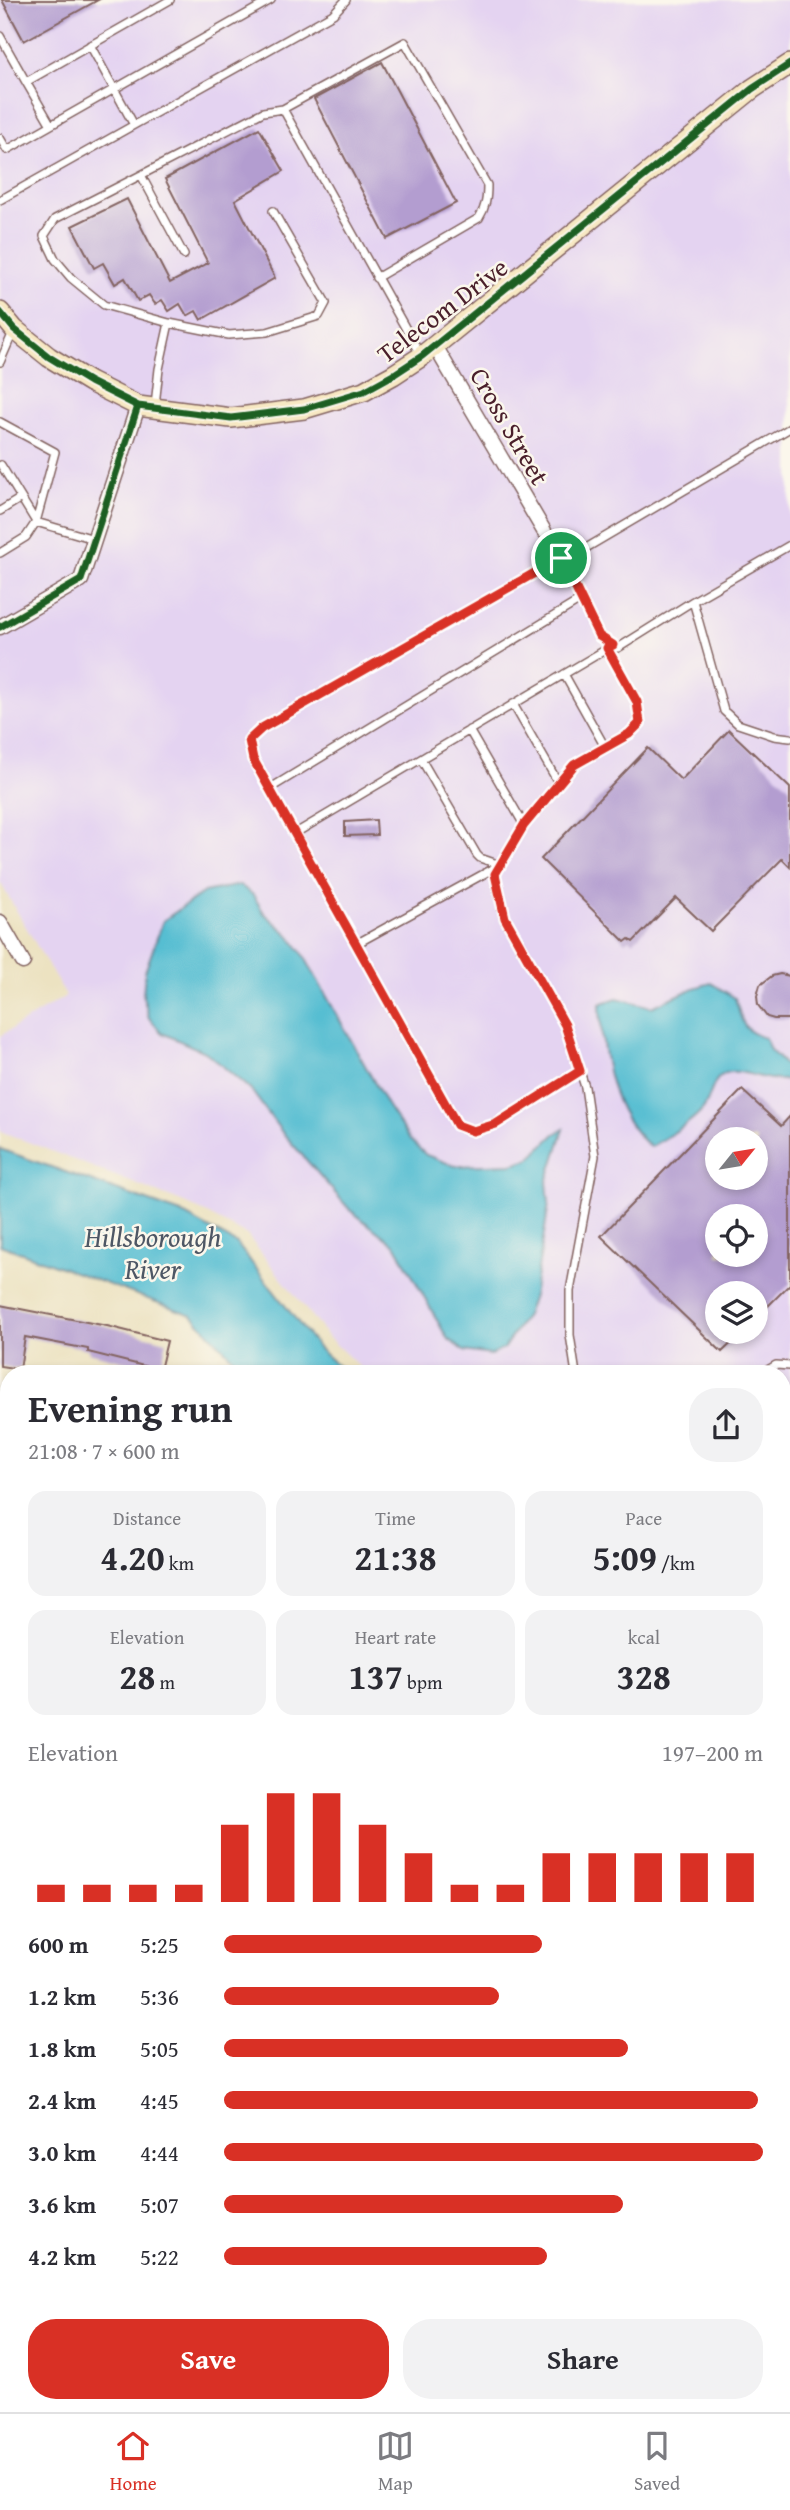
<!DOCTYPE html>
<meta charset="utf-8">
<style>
:root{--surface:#fff;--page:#f2f2f3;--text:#2b2b33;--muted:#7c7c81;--line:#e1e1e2;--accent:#d93025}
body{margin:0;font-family:"Gentium Book Plus",serif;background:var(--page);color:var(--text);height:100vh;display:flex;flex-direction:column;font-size:26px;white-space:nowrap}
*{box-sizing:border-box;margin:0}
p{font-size:23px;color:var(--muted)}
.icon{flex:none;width:38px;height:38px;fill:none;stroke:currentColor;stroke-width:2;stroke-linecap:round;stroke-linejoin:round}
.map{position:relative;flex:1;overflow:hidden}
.details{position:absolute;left:0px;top:1365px;width:791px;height:1048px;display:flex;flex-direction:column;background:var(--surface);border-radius:28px 28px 0 0;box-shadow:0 4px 10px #0003}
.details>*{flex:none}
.needle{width:46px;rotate:60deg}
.tools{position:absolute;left:705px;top:1127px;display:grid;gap:14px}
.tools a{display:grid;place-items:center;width:63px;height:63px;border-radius:50%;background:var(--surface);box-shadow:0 4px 10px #0003;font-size:35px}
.pin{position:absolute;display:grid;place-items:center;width:60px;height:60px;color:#fff;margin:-30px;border:4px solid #fff;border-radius:50%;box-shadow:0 2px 7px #0007}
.round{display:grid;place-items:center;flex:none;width:74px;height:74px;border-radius:28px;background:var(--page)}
.headline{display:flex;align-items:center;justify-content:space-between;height:119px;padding:0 28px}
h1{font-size:38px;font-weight:800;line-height:52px}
.metrics{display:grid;grid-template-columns:repeat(3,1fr);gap:10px;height:119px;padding:7px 28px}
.metrics div{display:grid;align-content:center;border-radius:18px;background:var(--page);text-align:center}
.metrics b{font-size:35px;font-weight:800}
.metrics small{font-size:19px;font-weight:400}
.metrics p{font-size:19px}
.chart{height:196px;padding:14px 28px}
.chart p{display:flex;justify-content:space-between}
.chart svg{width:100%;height:126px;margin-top:7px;stroke:var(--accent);stroke-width:6}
.primary-button{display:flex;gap:14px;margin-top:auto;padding:14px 28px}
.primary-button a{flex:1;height:80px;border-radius:28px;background:var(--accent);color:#fff;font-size:28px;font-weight:800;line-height:80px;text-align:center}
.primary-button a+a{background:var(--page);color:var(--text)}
ul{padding:0 28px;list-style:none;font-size:23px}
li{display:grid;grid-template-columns:112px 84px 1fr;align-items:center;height:52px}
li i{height:18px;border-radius:9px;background:var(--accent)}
.dock{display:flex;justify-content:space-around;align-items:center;height:98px;border-top:2px solid var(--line);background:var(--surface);font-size:19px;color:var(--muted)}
.dock a{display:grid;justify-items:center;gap:4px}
.dock .on{color:var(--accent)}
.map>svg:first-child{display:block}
</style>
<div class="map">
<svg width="790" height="2412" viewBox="0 0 790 2412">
<rect width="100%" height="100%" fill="#fbf7ec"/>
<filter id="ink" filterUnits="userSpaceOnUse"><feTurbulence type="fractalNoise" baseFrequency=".0143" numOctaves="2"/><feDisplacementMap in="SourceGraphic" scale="14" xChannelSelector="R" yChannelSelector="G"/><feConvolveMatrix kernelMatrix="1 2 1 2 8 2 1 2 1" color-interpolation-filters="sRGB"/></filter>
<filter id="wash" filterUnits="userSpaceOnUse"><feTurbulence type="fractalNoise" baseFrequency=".00686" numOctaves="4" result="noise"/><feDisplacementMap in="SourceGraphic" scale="28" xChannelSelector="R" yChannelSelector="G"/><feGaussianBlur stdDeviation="1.57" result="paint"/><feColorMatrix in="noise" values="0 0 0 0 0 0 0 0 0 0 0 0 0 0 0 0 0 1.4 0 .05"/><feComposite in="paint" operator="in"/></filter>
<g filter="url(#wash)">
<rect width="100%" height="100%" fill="#ece2c1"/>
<!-- built -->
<path fill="#e4d3f1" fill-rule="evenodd" d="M0,0H790V1732L782,1737V1374H367L328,1337L247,1235L192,1206L0,1131V1036L66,996L0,882ZM718,1139H756V1178H718ZM718,1216H756V1255H718ZM718,1293H756V1332H718Z"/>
<!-- forest -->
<path fill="#6eaf71" stroke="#5c674e" stroke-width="2" d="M790,1969V2412H556L555,2405L782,2404V1971Z"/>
<!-- water -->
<path fill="#56bed2" stroke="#506e7e" stroke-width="2" d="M240,885L253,895L264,913L289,935L303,954L387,1105L410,1140L426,1155L455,1166L512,1164L529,1159L555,1134L564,1129L547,1182L549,1203L544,1234L533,1296L526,1315L503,1349L491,1355L464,1351L447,1338L396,1246L350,1210L282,1132L251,1090L207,1053L162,1033L149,1018L143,996L145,972L163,921L204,892Z
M711,983L735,998C742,1019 740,1031 765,1038L770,1050L786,1066L790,1064V1079C766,1084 742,1067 726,1073C712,1079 712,1093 706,1104C699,1118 664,1139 650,1147C610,1112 602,1056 600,1004L617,998L652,1007L694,988Z
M0,1149L181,1213L237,1244L319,1349L347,1374H248L192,1315L0,1245Z
M462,2405H546L547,2412H463Z"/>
<g id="blocks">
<!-- building -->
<path fill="#b39dd0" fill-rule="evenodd" d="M2,0H98L24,41Z
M382,62L456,203L387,239L314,99Z
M259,128L284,171L235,200L275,278L201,320L196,311L187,316L180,304L169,311L162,300L155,304L149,295L138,301L125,278L115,284L103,263L94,268L72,226L127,199L170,283L208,263L165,179Z
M729,730L790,788V867L782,859L711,931L676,898L633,942L629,939L625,942L541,859L648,748L681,780Z
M376,820L377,835L345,836V822Z
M780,974L790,976V1019H774L767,1017L758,1005L757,996L760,985L772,976Z
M742,1090L781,1126L790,1116V1284L756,1318V1293H718V1332H743L722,1352L601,1236ZM718,1139H756V1178H718ZM718,1216H756V1255H718Z
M0,1305L107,1326L167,1341L160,1370L88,1352V1349L25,1337L20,1369L0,1366Z"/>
</g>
</g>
<g filter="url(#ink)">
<use href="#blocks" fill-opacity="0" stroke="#836360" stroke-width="2"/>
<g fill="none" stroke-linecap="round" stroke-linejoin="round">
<!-- lane casing -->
<g stroke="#836360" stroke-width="10">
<path id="lane" d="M0,36L26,82L170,0
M26,82L51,125
M134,125L333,14L346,0
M0,138L7,150L271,0
M141,175L263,112L283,109
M0,200L134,125L90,45
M376,278L479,218C486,207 487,198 487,185L405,42L283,109L421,356
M169,323L229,335L267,332L319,316L326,303L273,211
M0,362L14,330
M155,405L159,369L169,323L104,305L71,278L55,259L44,236L55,219L141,175L184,255
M0,422L55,452L36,522L26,537L0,553
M1,465L36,522L94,539
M0,511L21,498
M544,531L564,561L790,428
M561,558L262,728L249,740L253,759L457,1125L473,1131L496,1124L580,1071
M564,561L599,636L618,648L693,601L724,711L738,724L774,736L790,738
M693,601L790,545
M564,674L605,747
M513,704L559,784
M469,730L524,825
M421,759L477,855L480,858L500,865
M269,789L582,599
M294,834L610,647
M356,944L500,865
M576,1374L570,1335V1291L595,1156L585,1087L565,1025L504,918L495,874L524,825L574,765L629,734L640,723L637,702L607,648
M761,1374L776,1365L790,1366
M782,1450L790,1449
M782,1590H790
M782,1798L790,1797"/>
</g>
<!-- street casing -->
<g stroke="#836360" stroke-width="17">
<path id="street" d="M435,346L544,531
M0,627L81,580L138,406
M0,922L23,962
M0,1450L9,1452
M0,1818L9,1830
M0,2190L9,2184
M0,2371L9,2375
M321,2404L323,2412"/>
</g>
<!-- secondary casing -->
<g stroke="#836360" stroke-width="22">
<path id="secondary" d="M0,312L14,329L49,357L90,382L138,406L231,418L304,409L364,391L393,375L422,356L752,89L790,64"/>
</g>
<!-- path -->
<path stroke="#836360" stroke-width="3.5" stroke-dasharray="5 5" stroke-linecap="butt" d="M301,2404L303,2412"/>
<!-- lane -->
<use href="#lane" stroke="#fff" stroke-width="7"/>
<!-- street -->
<use href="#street" stroke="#fff" stroke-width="14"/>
<!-- secondary -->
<use href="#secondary" stroke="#f7e8c3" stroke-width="19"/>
<!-- cycleway casing -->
<g stroke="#fbf7ec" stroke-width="11">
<path id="cycleway" d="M0,312L14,329L49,357L90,382L138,406L231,418L304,409L364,391L393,375L422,356L752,89L790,64
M0,627L81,580L138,406"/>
</g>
<!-- cycleway -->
<use href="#cycleway" stroke="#1b5e20" stroke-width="7"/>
</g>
</g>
<g fill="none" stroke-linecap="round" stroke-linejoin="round" filter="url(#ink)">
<!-- route casing -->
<g stroke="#fff" stroke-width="14">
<path id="route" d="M561,558L599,636L613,645L607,648L637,702L640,723L629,734L574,765L524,825L495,874L505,918L565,1025L580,1071L496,1124L473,1131L457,1125L253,759L249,740L262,728Z"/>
</g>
<!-- route -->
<use href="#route" stroke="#d93025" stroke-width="9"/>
</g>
<g text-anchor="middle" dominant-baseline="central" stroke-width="5" stroke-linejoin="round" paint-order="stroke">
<!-- street labels -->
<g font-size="26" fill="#4a1f2b" stroke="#fbf7ec">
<text transform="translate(442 310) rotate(-37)">Telecom Drive</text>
<text transform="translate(510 426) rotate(60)">Cross Street</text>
</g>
<!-- water labels -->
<g font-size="28" font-style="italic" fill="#4e5765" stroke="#fbf7ec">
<text x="153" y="1236">Hillsborough<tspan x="153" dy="32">River</tspan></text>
</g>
</g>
</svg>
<div class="tools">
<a><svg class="needle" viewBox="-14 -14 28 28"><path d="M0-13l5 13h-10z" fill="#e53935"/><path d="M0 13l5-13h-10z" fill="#7c7c81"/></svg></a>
<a><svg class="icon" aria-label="locate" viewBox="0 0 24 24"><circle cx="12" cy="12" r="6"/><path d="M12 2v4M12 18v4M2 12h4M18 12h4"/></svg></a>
<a><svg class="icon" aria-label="layers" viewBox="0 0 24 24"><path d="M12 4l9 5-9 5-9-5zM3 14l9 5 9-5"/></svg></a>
</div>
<div class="pin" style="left:561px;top:558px;background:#1e9e55"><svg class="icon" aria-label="arrive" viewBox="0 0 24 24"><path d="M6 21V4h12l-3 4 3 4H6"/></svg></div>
<section class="details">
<div class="headline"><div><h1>Evening run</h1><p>21:08 · 7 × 600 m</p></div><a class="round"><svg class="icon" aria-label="share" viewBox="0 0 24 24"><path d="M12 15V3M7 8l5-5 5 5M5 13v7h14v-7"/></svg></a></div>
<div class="metrics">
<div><p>Distance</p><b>4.20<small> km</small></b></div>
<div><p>Time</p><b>21:38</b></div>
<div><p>Pace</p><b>5:09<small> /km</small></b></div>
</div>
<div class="metrics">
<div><p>Elevation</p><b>28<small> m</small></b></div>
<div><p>Heart rate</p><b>137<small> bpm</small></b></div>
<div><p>kcal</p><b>328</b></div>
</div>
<div class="chart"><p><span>Elevation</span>197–200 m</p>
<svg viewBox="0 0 160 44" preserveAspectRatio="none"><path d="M5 44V38M15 44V38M25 44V38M35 44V38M45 44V17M55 44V6M65 44V6M75 44V17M85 44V27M95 44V38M105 44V38M115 44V27M125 44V27M135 44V27M145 44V27M155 44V27"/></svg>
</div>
<ul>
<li><b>600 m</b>5:25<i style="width:59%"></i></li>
<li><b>1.2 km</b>5:36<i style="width:51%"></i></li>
<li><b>1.8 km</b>5:05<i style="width:75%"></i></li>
<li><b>2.4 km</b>4:45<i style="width:99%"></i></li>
<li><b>3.0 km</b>4:44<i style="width:100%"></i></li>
<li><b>3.6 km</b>5:07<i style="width:74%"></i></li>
<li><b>4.2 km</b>5:22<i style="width:60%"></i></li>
</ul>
<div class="primary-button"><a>Save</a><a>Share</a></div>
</section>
</div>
<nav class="dock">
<a class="on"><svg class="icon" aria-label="home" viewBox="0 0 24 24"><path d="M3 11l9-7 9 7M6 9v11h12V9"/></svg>Home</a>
<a><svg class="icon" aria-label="map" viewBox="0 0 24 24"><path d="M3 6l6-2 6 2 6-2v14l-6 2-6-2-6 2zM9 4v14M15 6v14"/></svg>Map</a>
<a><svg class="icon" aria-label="saved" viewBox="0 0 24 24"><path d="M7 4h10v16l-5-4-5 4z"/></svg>Saved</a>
</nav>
